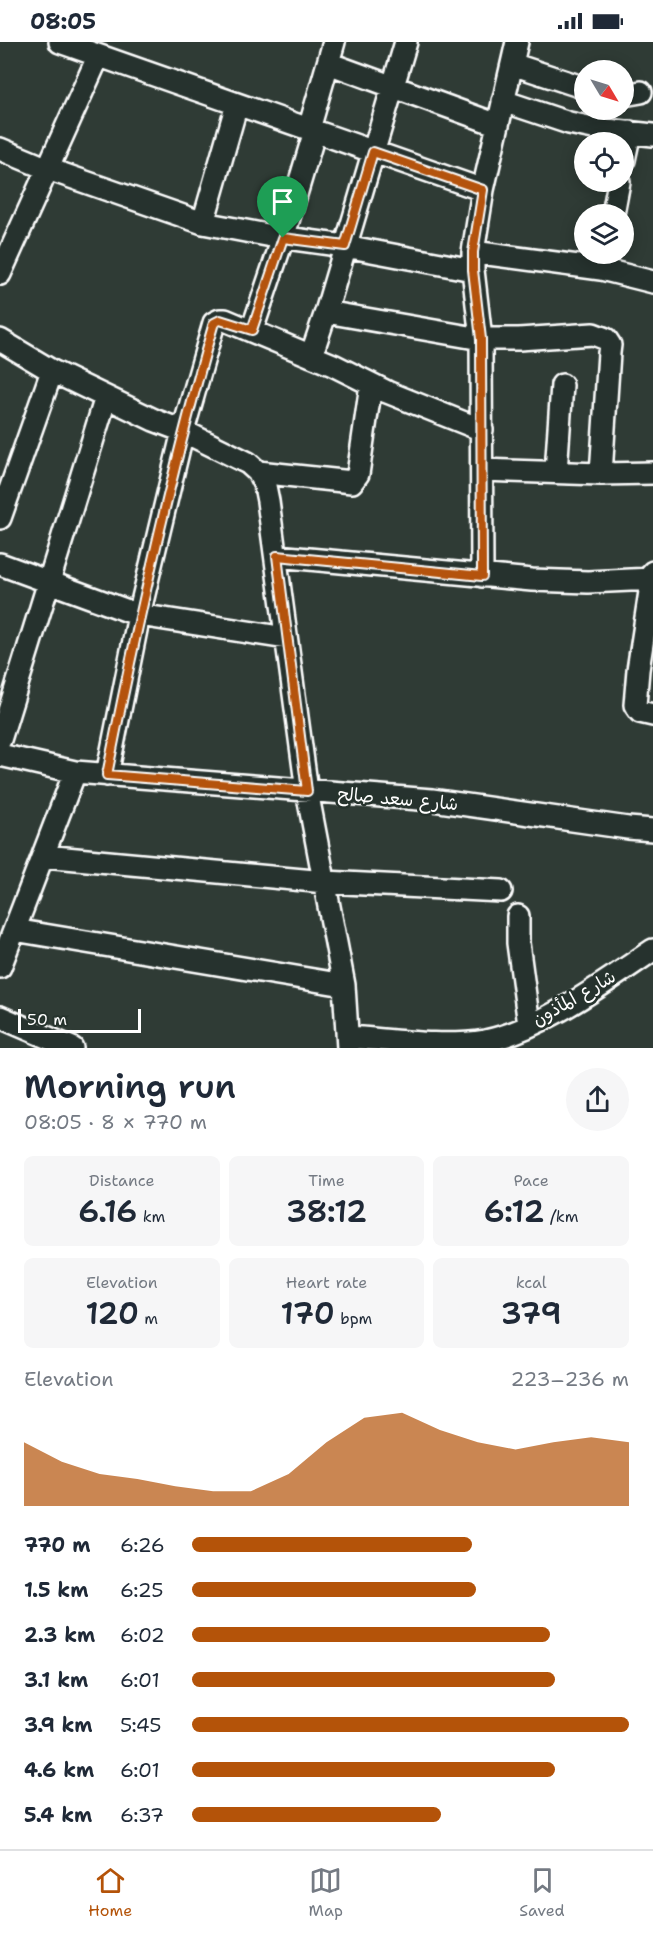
<!DOCTYPE html>
<meta charset="utf-8">
<style>
:root{--surface:#fff;--page:#f6f6f7;--text:#1f2937;--muted:#747a83;--line:#e0e1e3;--accent:#b45309}
body{margin:0;font-family:"Shantell Sans","Playpen Sans Arabic",sans-serif;background:var(--page);color:var(--text);height:100vh;display:flex;flex-direction:column;font-size:22px;white-space:nowrap}
*{box-sizing:border-box;margin:0}
p{font-size:20px;color:var(--muted)}
.icon{flex:none;width:33px;height:33px;fill:none;stroke:currentColor;stroke-width:2;stroke-linecap:round;stroke-linejoin:round}
.map{position:relative;height:1006px;overflow:hidden}
.side{display:flex;flex-direction:column;background:var(--surface);flex:1}
.side>*{flex:none}
.needle{width:39px;rotate:128deg}
.tools{position:absolute;left:574px;top:18px;display:grid;gap:12px}
.tools a{display:grid;place-items:center;width:60px;height:60px;border-radius:50%;background:var(--surface);box-shadow:0 3px 15px #0003;font-size:30px}
.scale{position:absolute;left:18px;bottom:15px;width:123px;box-sizing:border-box;padding-left:6px;border:3px solid #fff;border-top:0;font-size:16px;line-height:21px;white-space:nowrap;color:#fff;-webkit-text-stroke:4px #26332d;paint-order:stroke}
.pin{position:absolute;display:grid;place-items:center;width:51px;height:51px;color:#fff;margin:-62px -26px;border-radius:50% 50% 50% 0;rotate:-45deg;box-shadow:0 0 6px #0007}
.pin .icon{rotate:45deg}
.round{display:grid;place-items:center;flex:none;width:63px;height:63px;border-radius:32px;background:var(--page)}
.summary{display:flex;align-items:center;justify-content:space-between;height:102px;padding:0 24px}
h1{font-size:33px;font-weight:600;line-height:45px}
.stats{display:grid;grid-template-columns:repeat(3,1fr);gap:9px;height:102px;padding:6px 24px}
.stats div{display:grid;align-content:center;border-radius:9px;background:var(--page);text-align:center}
.stats b{font-size:30px;font-weight:600}
.stats small{font-size:16px;font-weight:400}
.stats p{font-size:16px}
.chart{height:168px;padding:12px 24px}
.chart p{display:flex;justify-content:space-between}
.chart svg{width:100%;height:108px;margin-top:6px;fill:var(--accent);opacity:.7}
ul{padding:0 24px;list-style:none;font-size:20px}
li{display:grid;grid-template-columns:96px 72px 1fr;align-items:center;height:45px}
li i{height:15px;border-radius:8px;background:var(--accent)}
.status{display:flex;justify-content:space-between;align-items:center;height:42px;padding:0 30px;background:var(--surface);direction:ltr}
.status svg{height:16px;fill:currentColor}
.tabs{display:flex;justify-content:space-around;align-items:center;height:84px;border-top:2px solid var(--line);background:var(--surface);font-size:16px;color:var(--muted)}
.tabs a{display:grid;justify-items:center;gap:3px}
.tabs .active{color:var(--accent)}
.map>svg:first-child{display:block}
</style>
<div class="status"><b>08:05</b><svg viewBox="0 0 49 12"><path d="M0 12V9h3v3zM5 12V6h3v6zM10 12V3h3v9zM15 12V0h3v12zM26 1h20v11H26zM47 4h2v5h-2z"/></svg></div>
<div class="map">
<svg width="653" height="1006" viewBox="0 0 653 1006">
<rect width="100%" height="100%" fill="#2f3b35"/>
<filter id="ink" filterUnits="userSpaceOnUse"><feTurbulence type="fractalNoise" baseFrequency=".0167" numOctaves="2"/><feDisplacementMap in="SourceGraphic" scale="12" xChannelSelector="R" yChannelSelector="G"/><feConvolveMatrix kernelMatrix="1 2 1 2 8 2 1 2 1" color-interpolation-filters="sRGB"/></filter>
<g filter="url(#ink)">
<g fill="none" stroke-linecap="round" stroke-linejoin="round">
<!-- minor casing -->
<g stroke="#fff" stroke-width="26">
<path id="minor" d="M60,0L483,148
M328,21L498,83
M512,22L585,46
M624,53L641,50
M503,59L569,81L598,87L653,93
M309,87L334,0
M0,107L48,127L203,181L272,194L345,204L473,228
M624,118L630,90
M613,172L619,140
M203,181L237,62
M473,210L601,227L653,240
M0,232L98,15
M326,270L481,297H519L593,292L606,297L610,303L609,311L601,432
M252,288L283,196L315,89
M0,298L52,329L154,378L183,389L248,421L258,430L265,444L268,459L307,749L344,943L348,1006
M311,314L326,270L406,0
M482,428L601,432L653,431
M258,430L352,440L358,432L371,343
M556,430L562,343
M0,476L52,329
M277,514L532,538L588,540L652,537
M0,522L139,573L286,596
M653,530L638,628L635,663L640,670L653,673
M482,534L481,297L473,228V210L483,148L517,0
M0,698L106,355
M0,713L75,730L432,758L628,786L653,788
M107,733L139,573L183,389L214,281L220,278H225L333,323L387,350L482,388
M44,814L325,840L501,849
M518,874V901L529,983
M14,888L344,943
M0,925L75,730
M0,975L72,1006
M349,995C392,998 443,1006 485,999C541,988 605,940 653,908"/>
</g>
<!-- minor -->
<use href="#minor" stroke="#26332d" stroke-width="21"/>
</g>
</g>
<g fill="none" stroke-linecap="round" stroke-linejoin="round" filter="url(#ink)">
<!-- route casing -->
<g stroke="#fff" stroke-width="12">
<path id="route" d="M373,110L483,148L473,210V228L481,297L482,534L277,514L307,749L107,733C137,582 170,432 213,284L214,281L220,278L252,288L283,196L345,204Z"/>
</g>
<!-- route -->
<use href="#route" stroke="#b45309" stroke-width="8"/>
</g>
<g text-anchor="middle" dominant-baseline="central" stroke-width="5" stroke-linejoin="round" paint-order="stroke">
<!-- street labels -->
<g font-size="18" fill="#fff" stroke="#26332d">
<text transform="translate(398 757) rotate(5)">شارع سعد صالح</text>
<text transform="translate(574 956) rotate(-30)">شارع المأذون</text>
</g>
</g>
</svg>
<div class="tools">
<a><svg class="needle" viewBox="-14 -14 28 28"><path d="M0-13l5 13h-10z" fill="#e53935"/><path d="M0 13l5-13h-10z" fill="#747a83"/></svg></a>
<a><svg class="icon" aria-label="locate" viewBox="0 0 24 24"><circle cx="12" cy="12" r="6"/><path d="M12 2v4M12 18v4M2 12h4M18 12h4"/></svg></a>
<a><svg class="icon" aria-label="layers" viewBox="0 0 24 24"><path d="M12 4l9 5-9 5-9-5zM3 14l9 5 9-5"/></svg></a>
</div>
<div class="scale">50 m</div>
<div class="pin" style="left:283px;top:196px;background:#1e9e55"><svg class="icon" aria-label="arrive" viewBox="0 0 24 24"><path d="M6 21V4h12l-3 4 3 4H6"/></svg></div>
</div>
<section class="side">
<div class="summary"><div><h1>Morning run</h1><p>08:05 · 8 × 770 m</p></div><a class="round"><svg class="icon" aria-label="share" viewBox="0 0 24 24"><path d="M12 15V3M7 8l5-5 5 5M5 13v7h14v-7"/></svg></a></div>
<div class="stats">
<div><p>Distance</p><b>6.16<small> km</small></b></div>
<div><p>Time</p><b>38:12</b></div>
<div><p>Pace</p><b>6:12<small> /km</small></b></div>
</div>
<div class="stats">
<div><p>Elevation</p><b>120<small> m</small></b></div>
<div><p>Heart rate</p><b>170<small> bpm</small></b></div>
<div><p>kcal</p><b>379</b></div>
</div>
<div class="chart"><p><span>Elevation</span>223–236 m</p>
<svg viewBox="0 0 160 44" preserveAspectRatio="none"><path d="M0 44V18L10 26L20 31L30 33L40 36L50 38L60 38L70 31L80 18L90 8L100 6L110 13L120 18L130 21L140 18L150 16L160 18V44z"/></svg>
</div>
<ul>
<li><b>770 m</b>6:26<i style="width:64%"></i></li>
<li><b>1.5 km</b>6:25<i style="width:65%"></i></li>
<li><b>2.3 km</b>6:02<i style="width:82%"></i></li>
<li><b>3.1 km</b>6:01<i style="width:83%"></i></li>
<li><b>3.9 km</b>5:45<i style="width:100%"></i></li>
<li><b>4.6 km</b>6:01<i style="width:83%"></i></li>
<li><b>5.4 km</b>6:37<i style="width:57%"></i></li>
</ul>
</section>
<nav class="tabs">
<a class="active"><svg class="icon" aria-label="home" viewBox="0 0 24 24"><path d="M3 11l9-7 9 7M6 9v11h12V9"/></svg>Home</a>
<a><svg class="icon" aria-label="map" viewBox="0 0 24 24"><path d="M3 6l6-2 6 2 6-2v14l-6 2-6-2-6 2zM9 4v14M15 6v14"/></svg>Map</a>
<a><svg class="icon" aria-label="saved" viewBox="0 0 24 24"><path d="M7 4h10v16l-5-4-5 4z"/></svg>Saved</a>
</nav>
